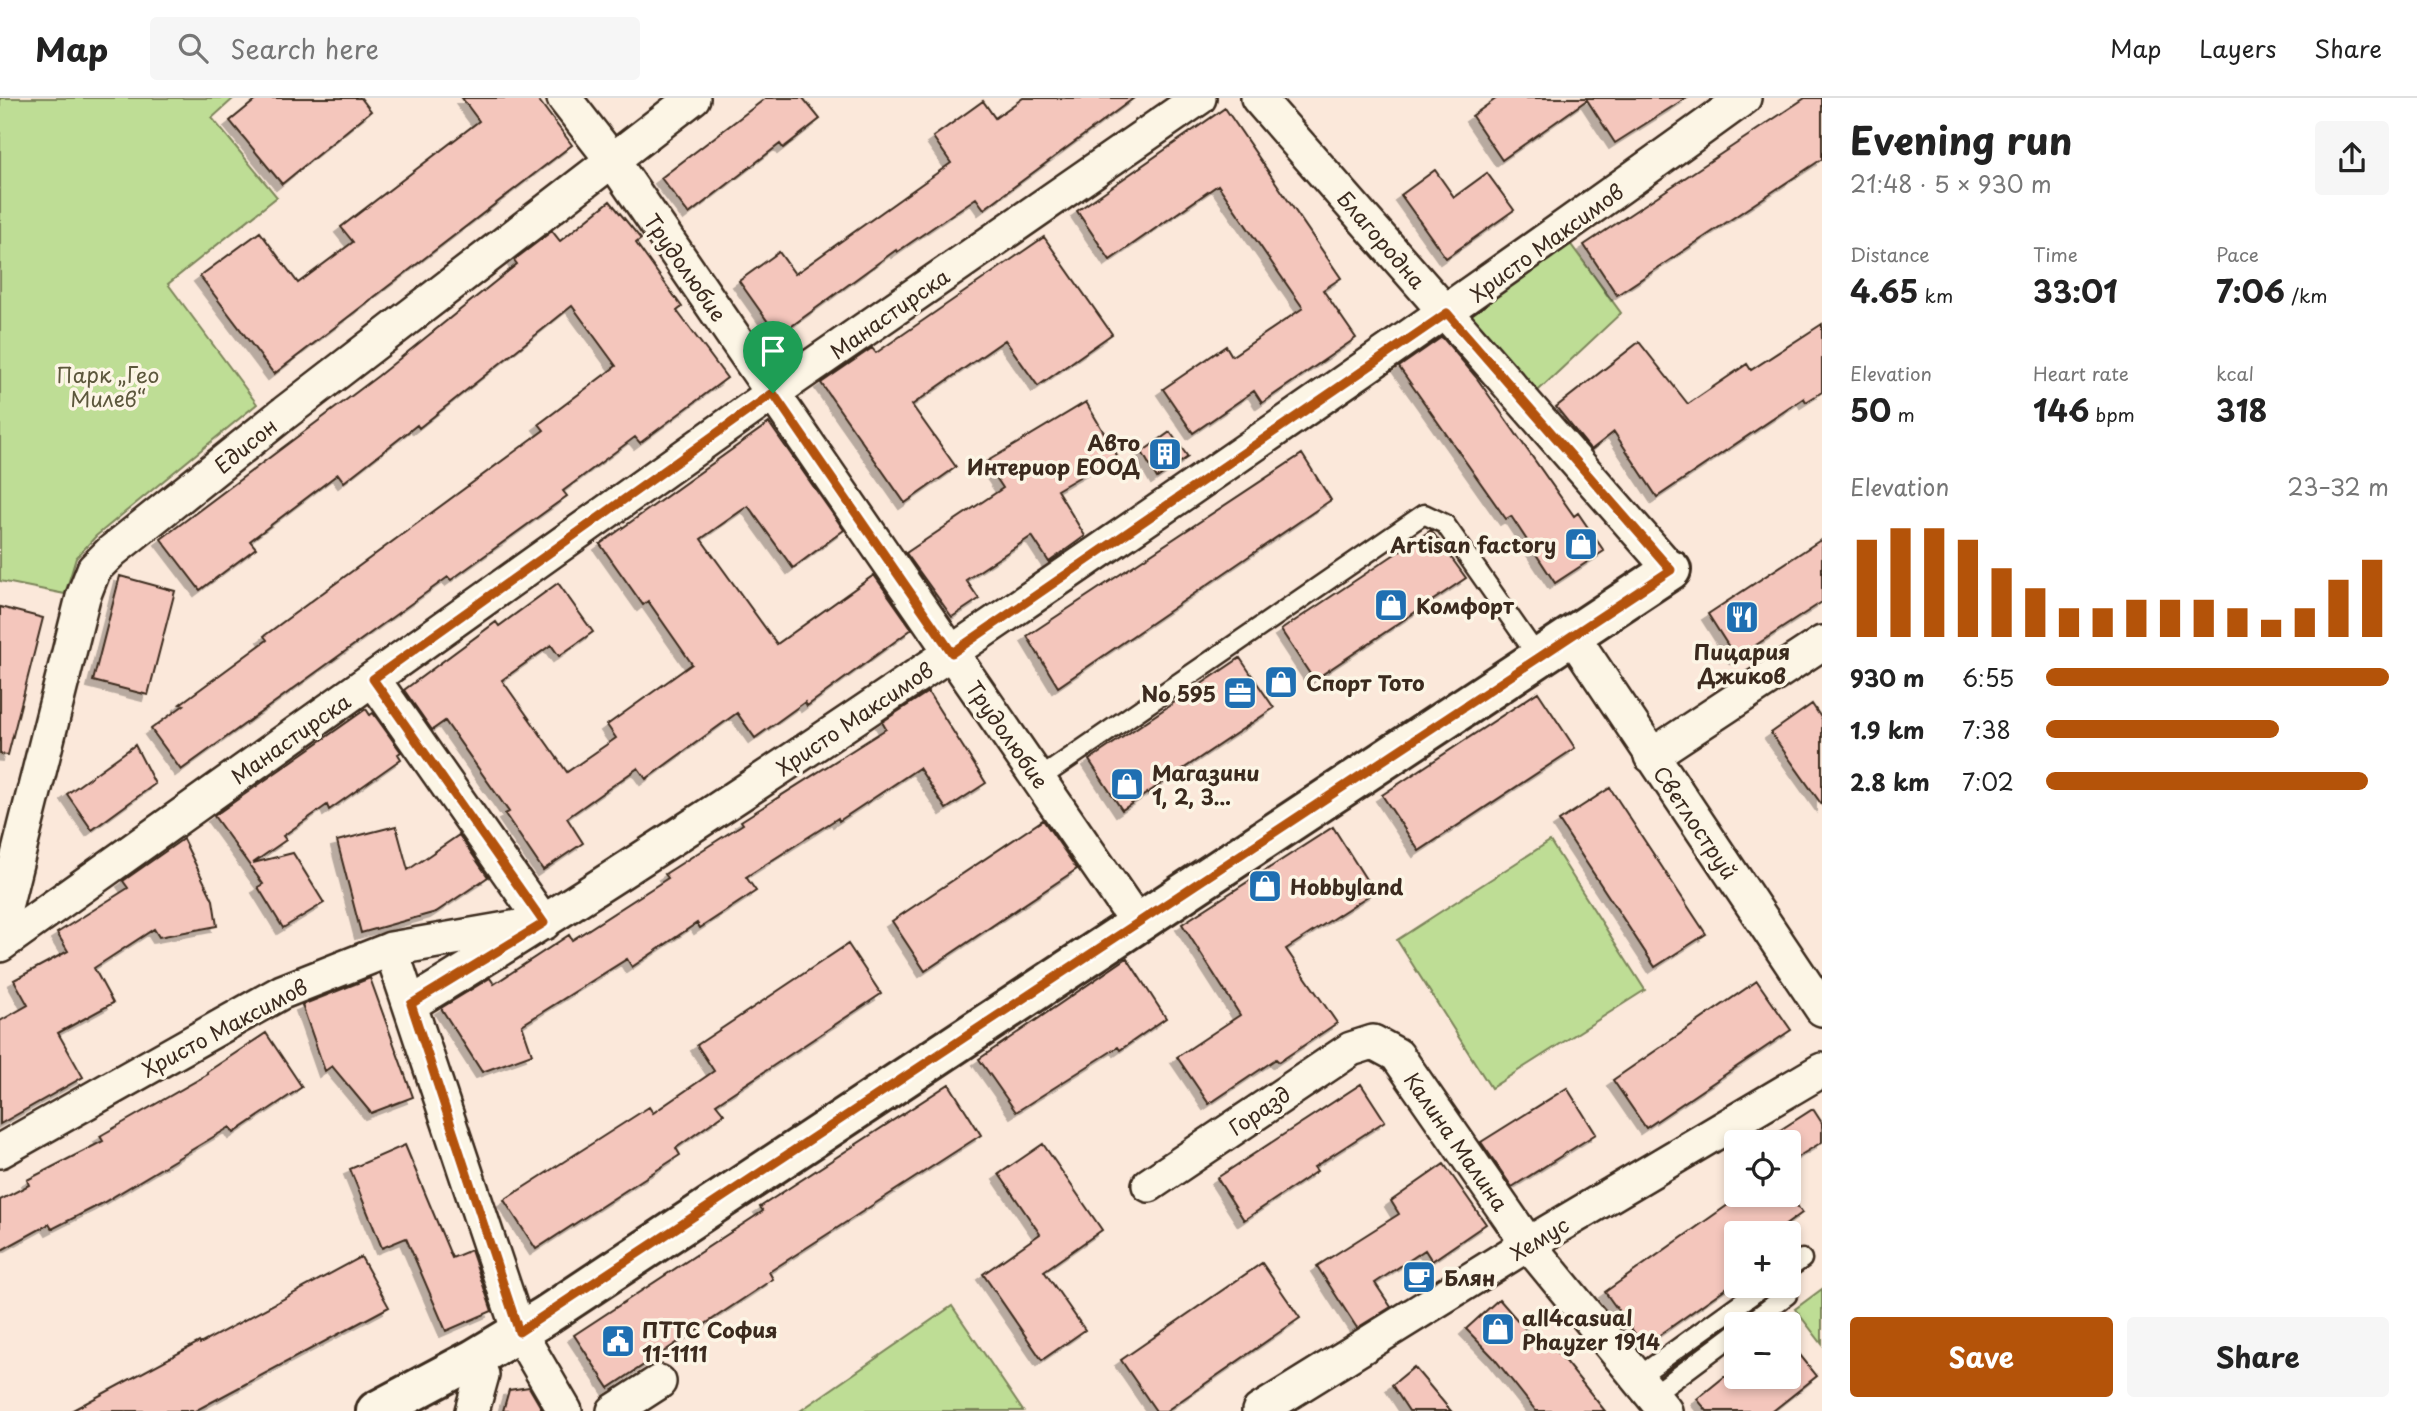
<!DOCTYPE html>
<meta charset="utf-8">
<style>
:root{--surface:#fff;--page:#f6f6f6;--text:#222;--muted:#767676;--line:#e0e0e0;--accent:#b45309}
body{margin:0;font-family:"Playpen Sans",sans-serif;background:var(--page);color:var(--text);height:100vh;display:flex;flex-direction:column;font-size:26px;white-space:nowrap}
*{box-sizing:border-box;margin:0}
p{font-size:23px;color:var(--muted)}
.icon{flex:none;width:38px;height:38px;fill:none;stroke:currentColor;stroke-width:2;stroke-linecap:round;stroke-linejoin:round}
.map{position:relative;flex:1;overflow:hidden}
.panel{display:flex;flex-direction:column;background:var(--surface);width:595px}
.panel>*{flex:none}
.buttons{position:absolute;left:1724px;top:1032px;display:grid;gap:14px}
.buttons a{display:grid;place-items:center;width:77px;height:77px;border-radius:7px;background:var(--surface);box-shadow:0 4px 10px #0003;font-size:35px}
.pin{position:absolute;display:grid;place-items:center;width:60px;height:60px;color:#fff;margin:-72px -30px;border-radius:50% 50% 50% 0;rotate:-45deg;box-shadow:0 0 7px #0007}
.pin .icon{rotate:45deg}
.round{display:grid;place-items:center;flex:none;width:74px;height:74px;border-radius:7px;background:var(--page)}
.head{display:flex;align-items:center;justify-content:space-between;height:119px;padding:0 28px}
h1{font-size:38px;font-weight:700;line-height:52px}
.stats{display:grid;grid-template-columns:repeat(3,1fr);gap:10px;height:119px;padding:7px 28px}
.stats div{display:grid;align-content:center}
.stats b{font-size:30px;font-weight:700}
.stats small{font-size:19px;font-weight:400}
.stats p{font-size:19px}
.chart{height:196px;padding:14px 28px}
.chart p{display:flex;justify-content:space-between}
.chart svg{width:100%;height:126px;margin-top:7px;stroke:var(--accent);stroke-width:6}
.action{display:flex;gap:14px;margin-top:auto;padding:14px 28px}
.action a{flex:1;height:80px;border-radius:7px;background:var(--accent);color:#fff;font-size:28px;font-weight:700;line-height:80px;text-align:center}
.action a+a{background:var(--page);color:var(--text)}
ul{padding:0 28px;list-style:none;font-size:23px}
li{display:grid;grid-template-columns:112px 84px 1fr;align-items:center;height:52px}
li i{height:18px;border-radius:9px;background:var(--accent)}
header{display:flex;align-items:center;gap:42px;box-sizing:border-box;height:98px;padding:0 35px;background:var(--surface);border-bottom:2px solid var(--line)}
header strong{font-size:33px}
nav{display:flex;gap:38px;margin-inline-start:auto;font-size:24px}
.search{width:490px;height:63px;background:var(--page);display:flex;align-items:center;gap:18px;box-sizing:border-box;padding:0 24px;border-radius:7px;color:var(--muted);font-size:26px}
main{display:flex;flex:1;min-height:0}
.map>svg:first-child{display:block}
</style>
<header>
<strong>Map</strong>
<div class="search"><svg class="icon" aria-label="search" viewBox="0 0 24 24"><circle cx="10" cy="10" r="6"/><path d="M15 15l6 6"/></svg>Search here</div>
<nav><a>Map</a><a>Layers</a><a>Share</a></nav>
</header>
<main>
<div class="map">
<svg width="1822" height="1313" viewBox="0 0 1822 1313">
<defs>
<filter id="shadow"><feDropShadow dx="-6" dy="6" stdDeviation="0" flood-color="#0004"/></filter>
</defs>
<rect width="100%" height="100%" fill="#fbe8da"/>
<filter id="ink" filterUnits="userSpaceOnUse"><feTurbulence type="fractalNoise" baseFrequency=".0143" numOctaves="2"/><feDisplacementMap in="SourceGraphic" scale="14" xChannelSelector="R" yChannelSelector="G"/><feConvolveMatrix kernelMatrix="1 2 1 2 8 2 1 2 1" color-interpolation-filters="sRGB"/></filter>
<g filter="url(#ink)">
<!-- green -->
<path fill="#bedd95" stroke="#7c845a" stroke-width="2" d="M0,0H234L212,20L277,99L168,186L257,306L96,438L76,460L65,496L0,483Z
M1561,133L1621,215L1526,304L1447,214Z
M1550,743L1645,892L1491,990L1397,842Z
M1822,1191V1246L1795,1211Z
M952,1208L1023,1313H800Z"/>
<!-- building -->
<path fill="#f4c6bc" stroke="#3b2a1e" stroke-width="2" filter="url(#shadow)" d="M258,0H361L371,13L282,86L230,23Z
M462,0H537L572,47L274,276L200,178L260,134L298,185L353,144L341,129L479,23Z
M766,0H803L820,21L783,50L780,46L689,116L661,80Z
M1023,0H1134L984,111L976,100L897,154L896,152L778,238L739,183L779,154L795,176L951,65L933,39L983,3L995,20Z
M1497,0H1686L1615,45L1587,2L1502,62L1472,18Z
M1805,0H1822V61L1617,197L1584,147Z
M1225,10L1341,180L1323,192L1356,240L1262,305L1254,293L1193,335L1163,291L1226,248L1232,258L1303,210L1218,87L1110,162L1077,113Z
M1435,72L1454,99L1487,75L1514,112L1446,160L1401,97Z
M610,103L641,141L636,145L682,209L677,213L727,280L640,345L635,339L563,393L567,398L451,482L448,479L181,672L151,631L184,607L180,606L267,542L264,538L544,332L539,326L616,268L572,208L419,330L417,327L344,384L338,376L250,443L256,450L200,492L161,441L378,278L517,166L514,162L552,133L560,143Z
M1044,139L1112,236L1038,288L1005,242L912,307L956,369L905,405L821,285L872,250L876,255Z
M1822,226V294L1806,304L1804,300L1657,399L1614,334L1591,352L1556,309L1639,244L1688,306L1747,266L1751,272Z
M1442,239L1476,279L1574,418L1578,415L1604,453L1555,485L1511,418L1506,421L1399,269Z
M1086,304L1117,357L1057,392L1085,438L1049,464L1032,438L966,482L979,501L952,519L906,455L1003,390L986,364Z
M769,325L844,432L793,470L748,408L701,441L777,546L874,477L912,531L807,608L805,604L755,640L737,615L646,681L638,670L567,720L583,745L543,772L505,716L509,714L445,623L432,632L404,592L496,524L499,528L558,485L593,534L559,558L551,547L502,582L567,674L616,640L607,627L692,566L648,503L643,507L600,446Z
M1170,334L1188,359L1157,380L1142,354Z
M1302,356L1331,402L1058,589L1027,538Z
M1431,432L1466,480L1314,582L1281,532Z
M1822,441V504L1736,560L1708,516Z
M120,478L175,493L148,597L93,583Z
M0,509L43,520L8,657L0,656Z
M1240,560L1274,610L1122,712L1089,662Z
M928,594L986,685L946,711L919,670L839,723L838,720L746,779L756,793L700,830L697,825L632,869L627,861L522,927L532,956L482,974L441,910L490,880L494,886L569,837L572,842L668,780L665,776L743,726L741,723L886,631L882,624Z
M1538,594L1575,650L1419,753L1382,697Z
M1812,606L1822,621V707L1771,635Z
M366,611L370,617L373,615L401,654L398,656L401,661L329,712L327,707L283,738L286,742L253,765L293,755L324,805L283,830L258,789L263,786L214,718Z
M135,647L155,686L92,732L67,696Z
M1610,690L1706,836L1655,869L1559,723Z
M1043,722L1077,771L925,873L892,823Z
M396,728L408,772L459,737L488,779L436,814L361,835L337,743Z
M1333,729L1374,794L1286,851L1337,925L1279,964L1276,961L1209,1006L1177,959L1240,917L1182,826Z
M183,741L213,802L217,828L159,839L154,831L94,870L113,905L58,935L83,979L0,1026V923L28,907L14,882L68,853L57,835L128,790L123,783Z
M848,846L881,896L716,1006L724,1016L676,1050L680,1057L536,1151L504,1102L649,1009L653,1015L714,973L697,947Z
M1127,860L1166,920L1120,952L1118,949L1016,1014L979,961Z
M370,880L413,999L371,1015L332,968L325,973L302,907Z
M1757,883L1791,932L1646,1030L1613,982Z
M266,935L302,989L234,1035L230,1029L101,1106L52,1131L49,1126L0,1153V1102L29,1087L27,1082L103,1043L100,1038L208,976L207,974Z
M949,986L981,1037L769,1174L773,1181L609,1290L574,1237L763,1113L760,1109Z
M1361,986L1385,1023L1314,1069L1317,1073L1244,1122L1217,1080Z
M1567,990L1596,1036L1512,1089L1481,1044Z
M1813,1011L1822,1025V1044L1791,1063L1788,1059V1045H1780L1774,1036Z
M1043,1046L1102,1132L1044,1173L1085,1232L1042,1262L983,1176L1040,1136L999,1076Z
M405,1047L452,1160L471,1152L492,1213L446,1233L406,1140L382,1150L350,1071Z
M1444,1066L1486,1126L1432,1163L1425,1152L1375,1185L1391,1209L1357,1230L1317,1168L1399,1116L1391,1103Z
M1742,1097H1790L1802,1115L1773,1136H1736V1183L1644,1248L1605,1194Z
M361,1159L389,1209L195,1313H71L199,1244L200,1246Z
M1262,1165L1300,1220L1166,1313H1156L1121,1262Z
M1499,1201L1539,1247L1547,1241L1605,1313H1536L1493,1259L1466,1231Z
M1788,1242L1817,1278L1773,1313H1707L1697,1301L1724,1279H1788Z
M1414,1269L1451,1313H1409L1392,1287Z
M529,1289L543,1313H503L509,1292Z"/>
<g fill="none" stroke-linecap="round" stroke-linejoin="round">
<!-- service casing -->
<g stroke="#3b2a1e" stroke-width="23">
<path id="service" d="M1039,681L1424,416L1445,426L1538,559
M1788,1171L1802,1161
M1747,1227L1787,1197
M1638,1279L1764,1188
M1653,1297L1736,1235"/>
</g>
<!-- minor casing -->
<g stroke="#3b2a1e" stroke-width="38">
<path id="minor" d="M564,0L613,63L1138,826
M1258,0L1671,472
M1572,537L1822,911
M373,581L544,825
M1651,658L1822,545
M0,829L83,499L94,471L112,453L282,317L693,0
M0,847L773,295L1199,0
M391,851L519,1234L565,1313
M411,906C646,763 874,608 1101,452C1317,304 1532,154 1744,0
M0,1053L282,894L391,851L524,828
M1149,1087L1351,951L1373,944L1397,957L1528,1146L1665,1313
M472,1313L482,1277L474,1261
M614,1313L659,1284
M1259,1313L1528,1146L1822,972"/>
</g>
<!-- tertiary casing -->
<g stroke="#3b2a1e" stroke-width="44">
<path id="tertiary" d="M376,1313L474,1261L545,1218L1671,472"/>
</g>
<!-- service -->
<use href="#service" stroke="#fcf5e5" stroke-width="18"/>
<!-- minor -->
<use href="#minor" stroke="#fcf5e5" stroke-width="33"/>
<!-- tertiary -->
<use href="#tertiary" stroke="#fcf5e5" stroke-width="38"/>
</g>
</g>
<g fill="none" stroke-linecap="round" stroke-linejoin="round" filter="url(#ink)">
<!-- route casing -->
<g stroke="#fff" stroke-width="14">
<path id="route" d="M1447,215L1671,472L519,1234L411,906L544,825L373,581L773,295L952,555Z"/>
</g>
<!-- route -->
<use href="#route" stroke="#b45309" stroke-width="9"/>
</g>
<!-- icons -->
<defs>
<g id="building-square" transform="scale(1.75)"><rect x="-9" y="-9" width="18" height="18" rx="4" fill="#1f6fb2" stroke="#fcf5e5"/><path d="M-4-6H4V6H1V3H-1V6H-4ZM-2.5-4.3h1.7v1.8h-1.7ZM.8-4.3h1.7v1.8H.8ZM-2.5-1h1.7V.8h-1.7ZM.8-1h1.7V.8H.8Z" fill="#fff"/></g>
<g id="shop-square" transform="scale(1.75)"><rect x="-9" y="-9" width="18" height="18" rx="4" fill="#1f6fb2" stroke="#fcf5e5"/><path d="M-5-2.5h2.3a2.7 3.5 0 0 1 5.4 0H5L5.5 6h-11ZM-1.5-2.5h3a1.5 2.3 0 0 0-3 0Z" fill="#fff"/></g>
<g id="restaurant-square" transform="scale(1.75)"><rect x="-9" y="-9" width="18" height="18" rx="4" fill="#1f6fb2" stroke="#fcf5e5"/><path d="M-5-6h1v4h1v-4h1v4h1v-4h1v5L-1.5 .5V6h-2V.5L-5-1ZM5-6V6H3V1.5H1.5Q1.5-4 5-6Z" fill="#fff"/></g>
<g id="office-square" transform="scale(1.75)"><rect x="-9" y="-9" width="18" height="18" rx="4" fill="#1f6fb2" stroke="#fcf5e5"/><path d="M-6-3h4V-5.5h4V-3h4V5H-6ZM-1-4.5V-3h2v-1.5ZM-6 0V1H6V0Z" fill="#fff"/></g>
<g id="cafe-square" transform="scale(1.75)"><rect x="-9" y="-9" width="18" height="18" rx="4" fill="#1f6fb2" stroke="#fcf5e5"/><path d="M-5.5-4.5H6V0H3Q3 3.5 0 3.5H-2.5Q-5.5 3.5-5.5 0ZM3-3.2v2h1.7v-2ZM-6 4.5H4V6H-6Z" fill="#fff"/></g>
<g id="civic-square" transform="scale(1.75)"><rect x="-9" y="-9" width="18" height="18" rx="4" fill="#1f6fb2" stroke="#fcf5e5"/><path d="M-.6-6.5H3V-4.5H.6V-3L4-1V1h2V6H-6V1h2V-1L-.6-3ZM-1.2 2.5V6h2.4V2.5Z" fill="#fff"/></g>
</defs>
<g fill-rule="evenodd">
<use href="#building-square" x="1165" y="356"/>
<use href="#shop-square" x="1581" y="446"/>
<use href="#shop-square" x="1391" y="507"/>
<use href="#restaurant-square" x="1742" y="519"/>
<use href="#shop-square" x="1281" y="584"/>
<use href="#office-square" x="1240" y="595"/>
<use href="#shop-square" x="1127" y="686"/>
<use href="#shop-square" x="1265" y="788"/>
<use href="#cafe-square" x="1419" y="1179"/>
<use href="#shop-square" x="1498" y="1231"/>
<use href="#civic-square" x="618" y="1243"/>
</g>
<g text-anchor="middle" dominant-baseline="central" stroke-width="7" stroke-linejoin="round" paint-order="stroke">
<!-- street labels -->
<g font-size="21" fill="#3b2a1e" stroke="#fcf5e5">
<text transform="translate(1382 141) rotate(49)">Благородна</text>
<text transform="translate(1546 144) rotate(-36)">Христо Максимов</text>
<text transform="translate(686 169) rotate(55)">Трудолюбие</text>
<text transform="translate(889 215) rotate(-35)">Манастирска</text>
<text transform="translate(245 347) rotate(-39)">Едисон</text>
<text transform="translate(854 620) rotate(-34)">Христо Максимов</text>
<text transform="translate(1008 636) rotate(55)">Трудолюбие</text>
<text transform="translate(290 640) rotate(-35)">Манастирска</text>
<text transform="translate(1696 724) rotate(56)">Светлоструй</text>
<text transform="translate(224 929) rotate(-28)">Христо Максимов</text>
<text transform="translate(1259 1012) rotate(-34)">Горазд</text>
<text transform="translate(1457 1043) rotate(55)">Калина Малина</text>
<text transform="translate(1539 1140) rotate(-31)">Хемус</text>
</g>
<!-- park labels -->
<g font-size="21" fill="#5c573c" stroke="#fcf5e5">
<text x="108" y="276">Парк „Гео<tspan x="108" dy="24">Милев“</tspan></text>
</g>
<!-- poi labels -->
<g font-size="21" font-weight="bold" fill="#3b2a1e" stroke="#fcf5e5" text-anchor="start">
<text x="1140" y="344" text-anchor="end">Авто<tspan x="1140" dy="24">Интериор ЕООД</tspan></text>
<text x="1556" y="446" text-anchor="end">Artisan factory</text>
<text x="1416" y="507">Комфорт</text>
<text x="1742" y="553" text-anchor="middle">Пицария<tspan x="1742" dy="24">Джиков</tspan></text>
<text x="1306" y="584">Спорт Тото</text>
<text x="1216" y="595" text-anchor="end">No 595</text>
<text x="1152" y="674">Магазини<tspan x="1152" dy="24">1, 2, 3...</tspan></text>
<text x="1290" y="788">Hobbyland</text>
<text x="1444" y="1179">Блян</text>
<text x="1522" y="1219">all4casual<tspan x="1522" dy="24">Phayzer 1914</tspan></text>
<text x="642" y="1231">ПТТС София<tspan x="642" dy="24">11-1111</tspan></text>
</g>
</g>
</svg>
<div class="buttons">
<a><svg class="icon" aria-label="locate" viewBox="0 0 24 24"><circle cx="12" cy="12" r="6"/><path d="M12 2v4M12 18v4M2 12h4M18 12h4"/></svg></a>
<a>+</a>
<a>−</a>
</div>
<div class="pin" style="left:773px;top:295px;background:#1e9e55"><svg class="icon" aria-label="arrive" viewBox="0 0 24 24"><path d="M6 21V4h12l-3 4 3 4H6"/></svg></div>
</div>
<section class="panel">
<div class="head"><div><h1>Evening run</h1><p>21:48 · 5 × 930 m</p></div><a class="round"><svg class="icon" aria-label="share" viewBox="0 0 24 24"><path d="M12 15V3M7 8l5-5 5 5M5 13v7h14v-7"/></svg></a></div>
<div class="stats">
<div><p>Distance</p><b>4.65<small> km</small></b></div>
<div><p>Time</p><b>33:01</b></div>
<div><p>Pace</p><b>7:06<small> /km</small></b></div>
</div>
<div class="stats">
<div><p>Elevation</p><b>50<small> m</small></b></div>
<div><p>Heart rate</p><b>146<small> bpm</small></b></div>
<div><p>kcal</p><b>318</b></div>
</div>
<div class="chart"><p><span>Elevation</span>23–32 m</p>
<svg viewBox="0 0 160 44" preserveAspectRatio="none"><path d="M5 44V10M15 44V6M25 44V6M35 44V10M45 44V20M55 44V27M65 44V34M75 44V34M85 44V31M95 44V31M105 44V31M115 44V34M125 44V38M135 44V34M145 44V24M155 44V17"/></svg>
</div>
<ul>
<li><b>930 m</b>6:55<i style="width:100%"></i></li>
<li><b>1.9 km</b>7:38<i style="width:68%"></i></li>
<li><b>2.8 km</b>7:02<i style="width:94%"></i></li>
</ul>
<div class="action"><a>Save</a><a>Share</a></div>
</section>
</main>
